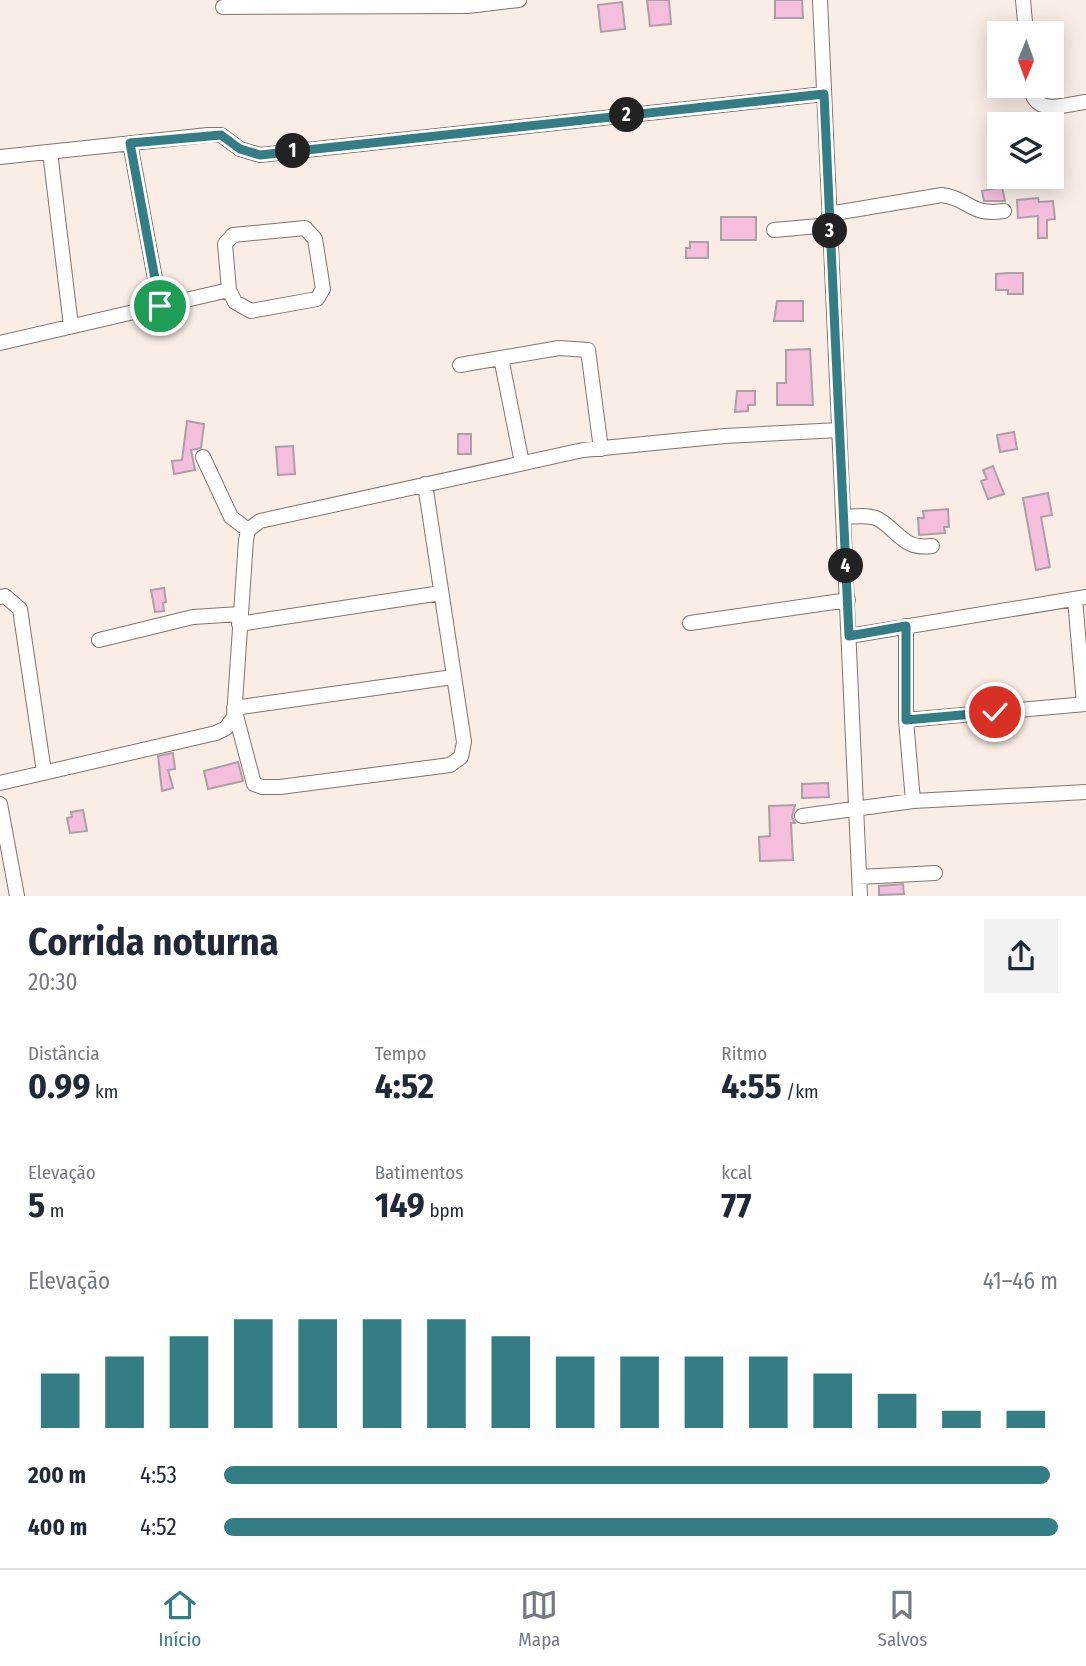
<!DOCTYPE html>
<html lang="pt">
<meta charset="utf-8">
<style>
:root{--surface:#fff;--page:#f2f2f3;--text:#1f2937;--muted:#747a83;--line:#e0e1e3;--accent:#357d84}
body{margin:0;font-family:"Fira Sans Condensed",sans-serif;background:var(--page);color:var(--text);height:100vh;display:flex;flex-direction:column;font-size:26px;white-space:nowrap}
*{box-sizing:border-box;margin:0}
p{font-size:23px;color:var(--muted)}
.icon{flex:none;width:38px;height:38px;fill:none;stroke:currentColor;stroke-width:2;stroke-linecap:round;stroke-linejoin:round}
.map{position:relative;height:896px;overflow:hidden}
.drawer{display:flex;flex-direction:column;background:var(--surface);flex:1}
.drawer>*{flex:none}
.needle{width:46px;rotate:181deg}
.tools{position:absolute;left:987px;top:21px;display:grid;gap:14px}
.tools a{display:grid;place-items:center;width:77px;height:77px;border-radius:0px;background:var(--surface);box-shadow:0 4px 18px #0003;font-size:35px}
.pin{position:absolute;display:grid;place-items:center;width:60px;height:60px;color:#fff;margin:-30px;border:4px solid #fff;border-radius:50%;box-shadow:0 2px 7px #0007}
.km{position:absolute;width:35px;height:35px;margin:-18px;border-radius:50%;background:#222;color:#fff;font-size:19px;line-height:35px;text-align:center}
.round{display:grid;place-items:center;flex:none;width:74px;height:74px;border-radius:0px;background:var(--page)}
.overview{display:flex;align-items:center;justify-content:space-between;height:119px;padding:0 28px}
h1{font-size:38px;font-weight:700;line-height:52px}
.stats{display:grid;grid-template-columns:repeat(3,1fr);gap:10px;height:119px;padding:7px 28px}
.stats div{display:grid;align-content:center}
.stats b{font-size:35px;font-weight:700}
.stats small{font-size:19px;font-weight:400}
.stats p{font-size:19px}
.chart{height:196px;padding:14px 28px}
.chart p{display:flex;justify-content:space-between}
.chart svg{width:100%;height:126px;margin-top:7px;stroke:var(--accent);stroke-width:6}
ul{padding:0 28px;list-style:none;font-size:23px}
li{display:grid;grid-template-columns:112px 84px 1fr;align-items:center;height:52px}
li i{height:18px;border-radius:9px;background:var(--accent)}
.tab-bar{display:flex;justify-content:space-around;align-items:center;height:98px;border-top:2px solid var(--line);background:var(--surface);font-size:19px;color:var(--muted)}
.tab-bar a{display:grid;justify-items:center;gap:4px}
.tab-bar .active{color:var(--accent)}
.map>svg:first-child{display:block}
</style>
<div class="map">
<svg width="1086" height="896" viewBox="0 0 1086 896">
<rect width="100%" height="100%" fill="#faede6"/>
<!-- building -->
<path fill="#f6bedd" stroke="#aca0a7" stroke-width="2" d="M647,0H669L671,24L650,26Z
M775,0H802L803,18H775Z
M622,2L625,29L601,32L598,5Z
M1002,187L1005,201H984L982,191Z
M1038,198L1039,202L1053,201L1055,219L1047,220V238H1038V216L1018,218L1017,200Z
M721,217H756V240H721Z
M690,242H708V258H686V248H690Z
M1008,273H1023V294H1008V290H996V274Z
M777,301H803V321H774Z
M810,349L813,405H777V383H786V350Z
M737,391H755V405H748V411L735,412Z
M187,421L204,424L201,448L191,450L195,470L174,474L172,461L182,460Z
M1014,432L1017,449L1000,452L997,435Z
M458,434H471V454H458Z
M293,446L295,474L278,475L276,447Z
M993,466L1004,494L988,499L981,481L987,479L983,470Z
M1048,493L1052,515L1041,517L1050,567L1036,570L1023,498Z
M948,509L949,527H944L945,533L919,535L918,518H924L923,511Z
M164,588L166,602L163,603L164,611L155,612L151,590Z
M173,753L175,769L168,770L173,788L162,791L158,756Z
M238,762L243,781L208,789L204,771Z
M828,783L829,797L802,798V784Z
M795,805L792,817L795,823H791L793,860L760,861L759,837L770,836L769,806Z
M83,810L87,831L70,833L67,818L72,817L71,812Z
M903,884L904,894L879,895V886Z"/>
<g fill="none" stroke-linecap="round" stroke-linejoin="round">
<!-- minor casing -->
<g stroke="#81756f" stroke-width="16">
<path id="minor" d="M820,0L860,896
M1023,0L1026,33
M223,7L468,6L519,0
M1030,86C1035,117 1062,105 1086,102
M130,143L160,306
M50,152L71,326
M0,157L208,135H221L240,149L260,155L824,94
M829,214L942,195C971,199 969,216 1004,211
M305,228L315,239L323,289L317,299L251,311L235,302L229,290L225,244L233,235Z
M774,230L830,225
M0,343L229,290
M501,358L522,463
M460,365L559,348L588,350L601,449
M203,457L231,517L248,530
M425,484L464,742L461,757L450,765L280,787H262L254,784L234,708L453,677
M843,517C853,517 869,514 878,519C899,531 903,550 932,546
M0,597L5,596L20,609L44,772
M1075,599L1084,704
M690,623L848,600
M239,624L441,593
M906,626V720L913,801
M849,636L1086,597
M99,640L193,617L240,614
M906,720L1086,704
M0,783L216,733L226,728L234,717L246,540L248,530L260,521L583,450L725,436L839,430
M0,804L17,896
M802,816L913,801L1086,792
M859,877L935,873"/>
</g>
<!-- minor -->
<use href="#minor" stroke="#fff" stroke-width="14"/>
</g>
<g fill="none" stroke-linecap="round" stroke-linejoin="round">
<!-- route casing -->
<g stroke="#fff" stroke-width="14">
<path id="route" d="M160,306L130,143L221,135L240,149L260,155L824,94L849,636L906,626V720L995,712"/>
</g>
<!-- route -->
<use href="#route" stroke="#357d84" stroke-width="9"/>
</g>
</svg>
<div class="tools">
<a><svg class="needle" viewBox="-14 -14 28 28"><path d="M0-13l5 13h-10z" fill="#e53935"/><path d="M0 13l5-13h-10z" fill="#747a83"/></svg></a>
<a><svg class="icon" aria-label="layers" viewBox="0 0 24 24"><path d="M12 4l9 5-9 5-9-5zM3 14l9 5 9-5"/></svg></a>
</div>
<div class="pin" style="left:160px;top:306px;background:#1e9e55"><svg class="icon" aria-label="arrive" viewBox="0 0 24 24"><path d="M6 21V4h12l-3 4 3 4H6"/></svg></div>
<div class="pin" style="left:995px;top:712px;background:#d93025"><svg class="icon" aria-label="check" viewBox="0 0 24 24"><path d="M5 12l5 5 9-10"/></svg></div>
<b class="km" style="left:293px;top:151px">1</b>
<b class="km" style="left:627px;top:115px">2</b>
<b class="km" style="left:830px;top:231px">3</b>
<b class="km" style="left:846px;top:566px">4</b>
</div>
<section class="drawer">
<div class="overview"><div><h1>Corrida noturna</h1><p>20:30</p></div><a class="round"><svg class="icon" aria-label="share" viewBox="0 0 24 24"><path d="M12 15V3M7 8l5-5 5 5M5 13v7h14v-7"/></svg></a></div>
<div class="stats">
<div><p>Distância</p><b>0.99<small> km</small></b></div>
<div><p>Tempo</p><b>4:52</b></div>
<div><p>Ritmo</p><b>4:55<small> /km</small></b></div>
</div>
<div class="stats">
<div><p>Elevação</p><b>5<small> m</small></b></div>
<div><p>Batimentos</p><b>149<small> bpm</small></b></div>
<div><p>kcal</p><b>77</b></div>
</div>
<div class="chart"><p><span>Elevação</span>41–46 m</p>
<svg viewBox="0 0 160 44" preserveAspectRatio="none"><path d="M5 44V25M15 44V19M25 44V12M35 44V6M45 44V6M55 44V6M65 44V6M75 44V12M85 44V19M95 44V19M105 44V19M115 44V19M125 44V25M135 44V32M145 44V38M155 44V38"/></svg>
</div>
<ul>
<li><b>200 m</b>4:53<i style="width:99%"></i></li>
<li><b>400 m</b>4:52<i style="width:100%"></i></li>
</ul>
</section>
<nav class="tab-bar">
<a class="active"><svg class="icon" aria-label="home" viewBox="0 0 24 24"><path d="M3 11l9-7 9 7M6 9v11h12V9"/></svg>Início</a>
<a><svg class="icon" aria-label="map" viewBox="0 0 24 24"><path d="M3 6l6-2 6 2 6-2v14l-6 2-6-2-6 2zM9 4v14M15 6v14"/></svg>Mapa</a>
<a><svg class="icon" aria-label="saved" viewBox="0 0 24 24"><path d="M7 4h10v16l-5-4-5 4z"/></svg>Salvos</a>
</nav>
